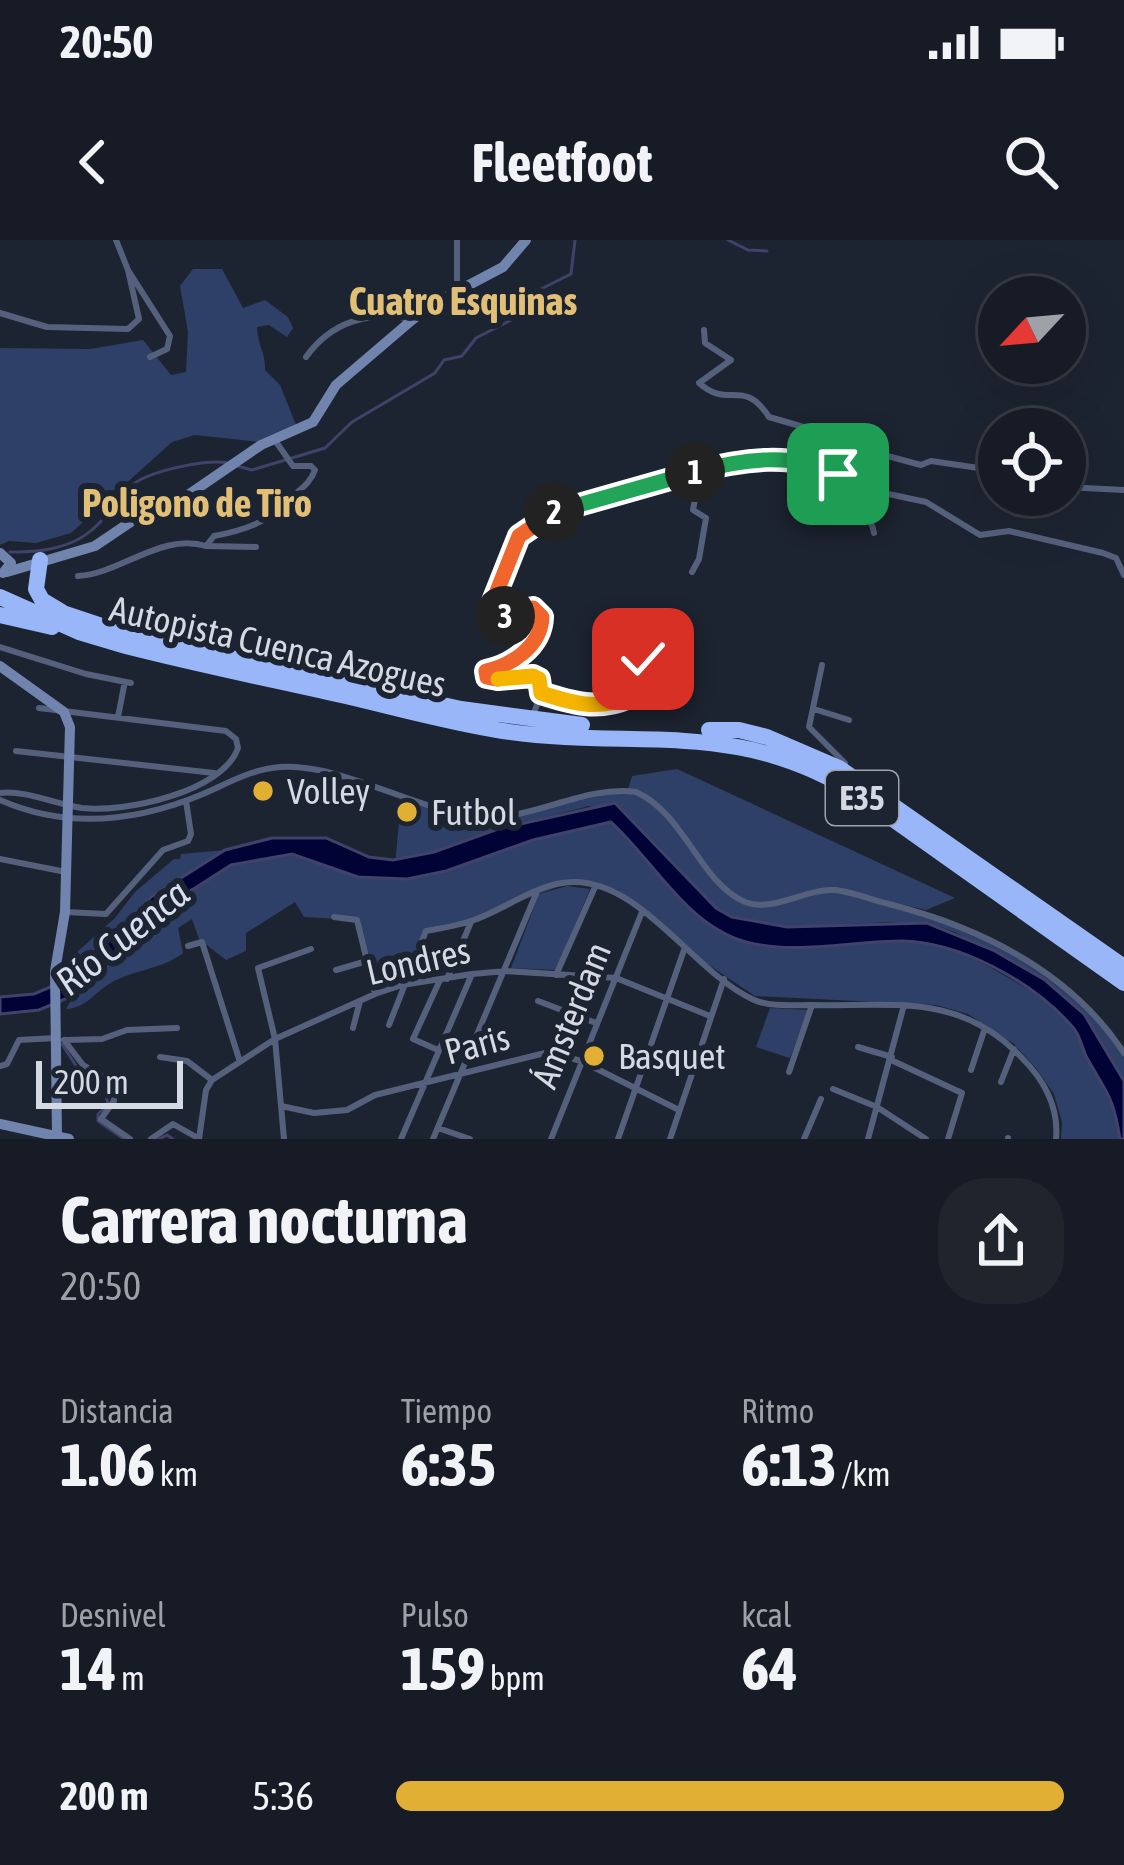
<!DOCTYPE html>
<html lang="es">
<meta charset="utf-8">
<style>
:root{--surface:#161b25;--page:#1f242d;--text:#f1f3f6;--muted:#9ea1a7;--line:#353942;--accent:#e1af34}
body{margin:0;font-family:"Asap Condensed",sans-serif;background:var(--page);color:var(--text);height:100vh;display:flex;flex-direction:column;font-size:45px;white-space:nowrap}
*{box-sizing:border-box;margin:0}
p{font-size:39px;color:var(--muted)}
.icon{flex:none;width:66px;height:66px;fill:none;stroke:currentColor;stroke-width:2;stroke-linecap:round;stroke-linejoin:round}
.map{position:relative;height:899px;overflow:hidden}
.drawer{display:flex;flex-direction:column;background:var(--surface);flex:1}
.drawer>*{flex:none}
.needle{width:78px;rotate:244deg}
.controls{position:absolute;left:978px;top:36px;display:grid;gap:24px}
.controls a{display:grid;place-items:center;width:108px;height:108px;border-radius:50%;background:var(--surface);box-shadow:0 12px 48px #0002,0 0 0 3px var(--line);font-size:60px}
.scale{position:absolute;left:36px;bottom:30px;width:147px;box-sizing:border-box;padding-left:12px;border:6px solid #d5d9e2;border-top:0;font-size:33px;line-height:42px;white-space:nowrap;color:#d5d9e2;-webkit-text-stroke:9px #1d2431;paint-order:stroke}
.pin{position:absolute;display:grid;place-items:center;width:102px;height:102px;color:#fff;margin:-51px;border-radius:24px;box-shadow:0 6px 18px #0006}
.km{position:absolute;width:60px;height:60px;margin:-30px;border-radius:50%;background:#222;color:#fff;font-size:33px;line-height:60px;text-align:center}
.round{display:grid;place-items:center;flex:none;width:126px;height:126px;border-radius:48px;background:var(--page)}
.overview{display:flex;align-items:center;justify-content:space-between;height:204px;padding:0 60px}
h1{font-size:66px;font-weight:700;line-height:90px}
.figures{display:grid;grid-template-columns:repeat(3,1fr);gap:18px;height:204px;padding:12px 60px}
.figures div{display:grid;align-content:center}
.figures b{font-size:60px;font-weight:700}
.figures small{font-size:33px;font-weight:400}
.figures p{font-size:33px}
ul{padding:0 60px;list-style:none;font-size:39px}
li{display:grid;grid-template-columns:192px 144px 1fr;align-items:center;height:90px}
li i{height:30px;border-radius:15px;background:var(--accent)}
.status{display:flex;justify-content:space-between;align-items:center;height:84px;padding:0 60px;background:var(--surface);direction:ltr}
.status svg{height:33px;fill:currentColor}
header{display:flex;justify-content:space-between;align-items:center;height:156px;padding:0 60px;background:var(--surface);font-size:54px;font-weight:700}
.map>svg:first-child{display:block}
</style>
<div class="status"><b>20:50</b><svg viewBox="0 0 49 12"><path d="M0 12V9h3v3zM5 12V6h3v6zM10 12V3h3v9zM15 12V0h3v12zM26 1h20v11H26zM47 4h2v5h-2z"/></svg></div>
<header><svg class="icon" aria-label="back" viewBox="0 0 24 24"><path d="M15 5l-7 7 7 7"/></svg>Fleetfoot<svg class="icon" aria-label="search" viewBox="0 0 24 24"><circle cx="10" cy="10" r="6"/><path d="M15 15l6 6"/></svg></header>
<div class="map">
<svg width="1124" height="899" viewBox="0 0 1124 899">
<rect width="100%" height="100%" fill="#1d2431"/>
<!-- green -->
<path fill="#2f4068" d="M193,29H222L243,68L265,60L288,77L293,88L287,97L269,85L257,87C257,104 266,113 265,130L280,145L296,185L261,202L195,195L172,202L71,293L36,303L9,301L0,305V108L90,109L143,100L171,135L186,132L188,92L180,46Z
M677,529L955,658L926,670L855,653C882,661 910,667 937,675C986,690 1108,762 1124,813C1124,821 1124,833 1124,841L1104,810L1045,740L955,692L941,687L890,682L787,687L732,677L716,668L636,583L589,566L499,589L463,602L452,610L395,626L401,559L470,575L508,576L628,550L632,536Z
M611,582L681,658L786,706L904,701L939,704L986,725L1036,754L1074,787L1086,816L1114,859L1120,899H1061L1062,882L1054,854L1036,828L1014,804L968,774L936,765L755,756L685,709L618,650L573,641L470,680L425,688L401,743L376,751L357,680L304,677L295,662L246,693V711L226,720L199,699L192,679L178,688L183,713C161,730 134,729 109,744C93,754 86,768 66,769L74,755L82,751L161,670L231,625L292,614L446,631L533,600Z
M225,610L151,657L72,738L62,742L65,723L115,678L135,652L174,619H180L181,614Z
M567,646L590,649L556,730L511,728L539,654Z
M770,768L808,770L790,818L756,807Z"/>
<!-- water -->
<path fill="#010236" stroke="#41426a" stroke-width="3" d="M615,563L716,668L732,677L787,687L927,683L993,710L1045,740L1084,774L1124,841V899H1120C1113,854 1106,853 1086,816C1081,805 1079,792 1070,784C1031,741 960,702 902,701C852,701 795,715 746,702C686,685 654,621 611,582L533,600L446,631L407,639L358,637L292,614L231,625L161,670L82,752L39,770L0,774V757L34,754L72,738L151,657L225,610L272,598H326L369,617L393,620L434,612L498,589Z"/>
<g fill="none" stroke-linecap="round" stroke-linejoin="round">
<!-- stream -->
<path stroke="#41426a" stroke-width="3" d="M728,0L748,10L767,11
M237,226L252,230L325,208L352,182L435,133L444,120L462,116L476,98L521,75L535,52L571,34L575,0
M10,312C33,312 53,311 75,301C100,289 111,267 129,248C143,232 207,218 228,223
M62,804L78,829L104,844L108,865L98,874V881L124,899
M159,899L167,895L173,899"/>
<!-- street -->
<path stroke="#55617c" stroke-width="6" d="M116,0L128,30L170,96L167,109L150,117
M457,48V0
M0,73L47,87L128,89L139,79L128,30
M704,90L705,103L731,120L699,143C729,170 743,137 769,177L807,188L846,211H869L921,225L931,221L999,231
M306,117C331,82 368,71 409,79
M828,227L873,214
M852,240C853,260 871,273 874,293
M1065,247L1124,250
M206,306L256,307
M692,332L699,319L706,278L693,270L700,231
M78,336C120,334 162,292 206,306L214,296C246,290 268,282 290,259C300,249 310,244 315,230L311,226H293L274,199
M0,407L86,434L131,443
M822,425L809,487L845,523
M541,453C582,466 625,483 640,430C644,416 651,406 646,392
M814,469L849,480
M534,473L541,453L539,439L533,436L491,440L486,431C509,426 542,407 542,378L533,367L497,379L488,374L519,296L540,280L611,253L723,224L769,219L815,224L879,252L926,262L980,295L1009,291L1103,313L1116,318L1124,335
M118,477L124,446
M16,511L214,533
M0,553C26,550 55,564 82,568C124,573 223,552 238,508L236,499L226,491L39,468
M0,560C68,590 136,582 203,554C228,543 252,529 280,527C340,522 420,573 483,577C534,580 584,545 636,552C685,574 700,643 745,662C773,673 806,648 835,650C853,652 872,660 889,664C982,688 1070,731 1124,813
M0,619L66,632
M65,672L106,674L163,610L188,601L191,594L186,561
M334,677L357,680L375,754
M188,706L202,702L240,822
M336,730L367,721
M556,735L595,647
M447,739L471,682
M538,761L596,783
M389,785L426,691C441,688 457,686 471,681C503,671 538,642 573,642C642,641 694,733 754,760C770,767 792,765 809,765C891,767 959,751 1022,818C1044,840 1059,867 1056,899
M353,788L360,761
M64,800L83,825L113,843L114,861L101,879L130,899
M66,800L102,799L127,790L177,788
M858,807L892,817
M438,810L413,799L440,740
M160,817L187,821L212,840
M891,820L962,853L948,899
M0,826L7,824L19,800L56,798
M971,830L985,788
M789,832L812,765
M1001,842L1014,809
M833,849L877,867L926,899
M281,866L314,873L347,870L375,855L549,812L581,821L679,870
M438,888L470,899
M151,899L173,884L198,898
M199,899L206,850L212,840L275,799L375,754L402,745L472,734L506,731L616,738L710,776
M284,899L275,799L258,728L311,709
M401,899L472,734
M433,899L536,654
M551,899L642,672
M618,899L684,710
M670,899L724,739
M804,899L821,859
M868,899L904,765
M1008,899V898"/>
<!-- secondary -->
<path stroke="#7184ae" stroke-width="10" d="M0,313L11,323L3,333
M7,332L95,306L135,279L169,268L261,205L313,182L336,145L412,80L431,65L503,27L526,0
M0,426L64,472L70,487L65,672L55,731L57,897
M0,884L69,899"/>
<!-- highway -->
<path stroke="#99b6f8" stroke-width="16" d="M40,320L36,349L42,360L62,372
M0,357L79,392L126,406C200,425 275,440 350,457C401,469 451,483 503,491C635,511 735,476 859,555L1124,743
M63,373L132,396L461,469L582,485
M0,375L52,387
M709,490H739L767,497L839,528L1124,727"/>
</g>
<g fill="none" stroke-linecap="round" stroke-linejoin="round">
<!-- split-1 casing -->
<g stroke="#fff" stroke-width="24">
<path id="split-1" d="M695,232C743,219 793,212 838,234"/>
</g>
<!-- split-2 casing -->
<g stroke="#fff" stroke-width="24">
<path id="split-2" d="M554,272L695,232"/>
</g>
<!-- split-3 casing -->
<g stroke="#fff" stroke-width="24">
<path id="split-3" d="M505,376L497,379L488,374L519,296L554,272"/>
</g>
<!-- split-4 casing -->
<g stroke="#fff" stroke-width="24">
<path id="split-4" d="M498,439L487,437L486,431C510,426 541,407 542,377L533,368L505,376"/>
</g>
<!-- split-5 casing -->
<g stroke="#fff" stroke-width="24">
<path id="split-5" d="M498,439L533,436L539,439L541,453C572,463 598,471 629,457"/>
</g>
<!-- split-6 casing -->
<g stroke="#fff" stroke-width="24">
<path id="split-6" d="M629,457L643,419"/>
</g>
<!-- split-1 -->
<use href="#split-1" stroke="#22a559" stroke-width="15"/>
<!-- split-2 -->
<use href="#split-2" stroke="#22a559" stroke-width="15"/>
<!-- split-3 -->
<use href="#split-3" stroke="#f0652b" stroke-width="15"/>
<!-- split-4 -->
<use href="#split-4" stroke="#f0652b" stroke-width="15"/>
<!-- split-5 -->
<use href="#split-5" stroke="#f5b400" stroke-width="15"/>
<!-- split-6 -->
<use href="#split-6" stroke="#f5b400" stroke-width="15"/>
</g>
<!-- markers -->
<g fill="#e1af34" stroke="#1d2431" stroke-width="4.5">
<circle cx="263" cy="551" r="12"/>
<circle cx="407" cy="572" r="12"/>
<circle cx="594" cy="816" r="12"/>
</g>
<g text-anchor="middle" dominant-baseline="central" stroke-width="12" stroke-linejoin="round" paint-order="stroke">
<!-- shield labels -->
<rect fill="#1d2431" stroke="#9ea3ad" stroke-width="3" x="826" y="531" width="72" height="54" rx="9"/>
<g font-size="33" font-weight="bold" fill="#d5d9e2">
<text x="862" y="558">E35</text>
</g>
<!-- street labels -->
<g font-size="36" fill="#d5d9e2" stroke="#1d2431">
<text transform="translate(278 406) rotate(13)">Autopista Cuenca Azogues</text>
<text transform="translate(418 721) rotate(-13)">Londres</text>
<text transform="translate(571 775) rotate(-68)">Ámsterdam</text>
<text transform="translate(477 804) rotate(-15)">Paris</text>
</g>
<!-- poi labels -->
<g font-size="36" fill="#d5d9e2" stroke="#1d2431" text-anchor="start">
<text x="287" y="551">Volley</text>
<text x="431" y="572">Futbol</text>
<text x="618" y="816">Basquet</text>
</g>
<!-- neighbourhood labels -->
<g font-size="39" font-weight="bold" fill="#e1bf76" stroke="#1d2431">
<text x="463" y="61">Cuatro Esquinas</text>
<text x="197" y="263">Poligono de Tiro</text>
</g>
<!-- water labels -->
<g font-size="39" font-style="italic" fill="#d6def0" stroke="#1d2431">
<text transform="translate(122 697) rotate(-39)">Río Cuenca</text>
</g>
</g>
</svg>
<div class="controls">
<a><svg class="needle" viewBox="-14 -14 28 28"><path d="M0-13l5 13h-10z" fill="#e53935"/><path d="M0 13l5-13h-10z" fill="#9ea1a7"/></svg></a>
<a><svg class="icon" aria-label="locate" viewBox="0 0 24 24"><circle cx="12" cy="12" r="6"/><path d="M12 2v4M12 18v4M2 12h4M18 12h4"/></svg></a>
</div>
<div class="scale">200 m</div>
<div class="pin" style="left:838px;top:234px;background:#1e9e55"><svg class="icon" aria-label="arrive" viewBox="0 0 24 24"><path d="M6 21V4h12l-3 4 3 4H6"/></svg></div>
<div class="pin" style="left:643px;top:419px;background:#d93025"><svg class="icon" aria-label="check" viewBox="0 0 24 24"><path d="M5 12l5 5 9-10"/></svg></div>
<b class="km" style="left:695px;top:232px">1</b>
<b class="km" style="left:554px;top:272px">2</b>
<b class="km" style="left:505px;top:376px">3</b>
</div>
<section class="drawer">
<div class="overview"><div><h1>Carrera nocturna</h1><p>20:50</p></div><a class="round"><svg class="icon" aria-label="share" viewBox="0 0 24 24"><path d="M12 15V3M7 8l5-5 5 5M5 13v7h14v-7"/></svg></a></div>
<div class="figures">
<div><p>Distancia</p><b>1.06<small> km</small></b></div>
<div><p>Tiempo</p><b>6:35</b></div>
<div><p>Ritmo</p><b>6:13<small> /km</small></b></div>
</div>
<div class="figures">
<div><p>Desnivel</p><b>14<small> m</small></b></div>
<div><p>Pulso</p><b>159<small> bpm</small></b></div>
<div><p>kcal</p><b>64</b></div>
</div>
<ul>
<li><b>200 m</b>5:36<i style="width:100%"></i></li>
</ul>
</section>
